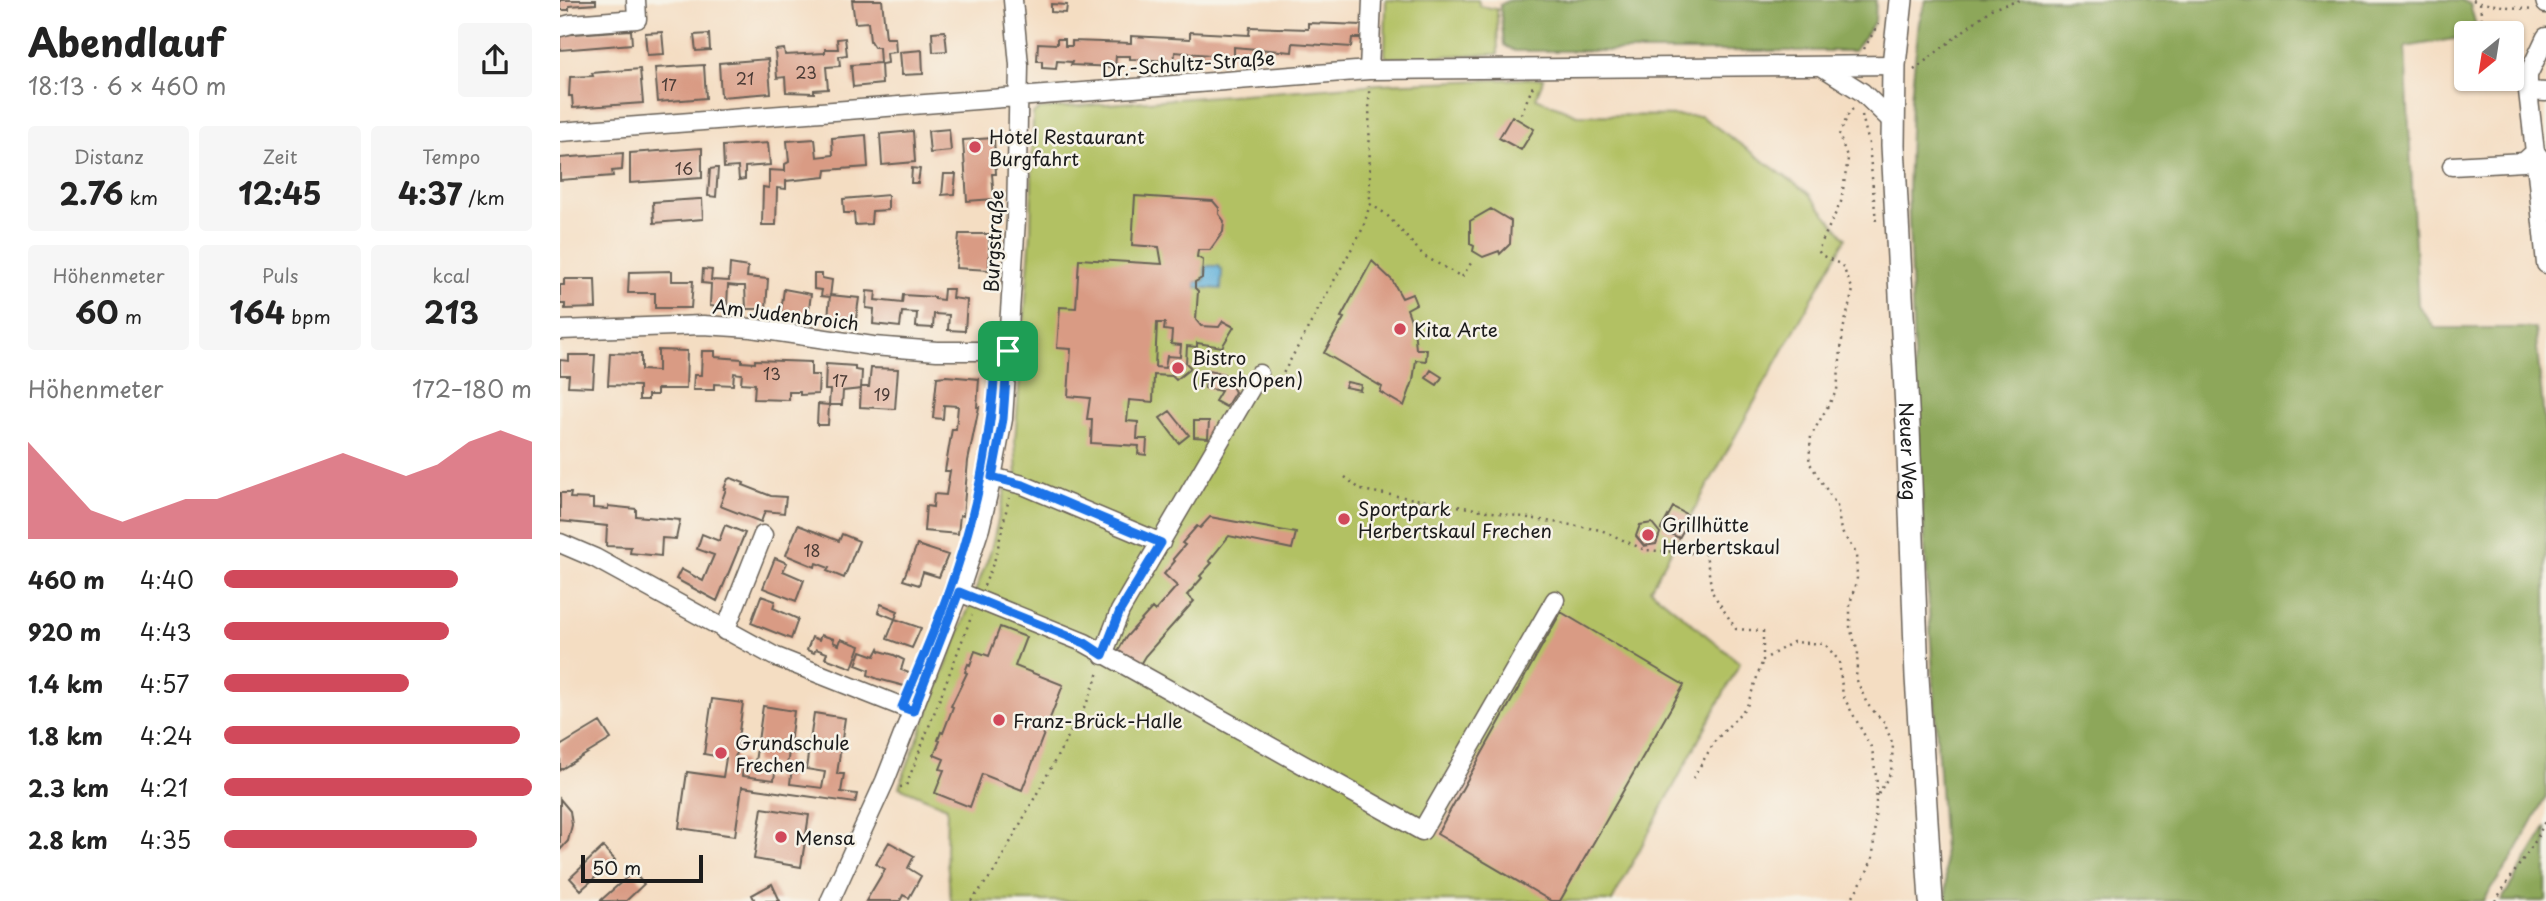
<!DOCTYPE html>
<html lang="de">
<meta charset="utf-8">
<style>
:root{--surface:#fff;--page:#f6f6f6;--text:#222;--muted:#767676;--accent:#d1495b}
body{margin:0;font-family:"Playpen Sans",sans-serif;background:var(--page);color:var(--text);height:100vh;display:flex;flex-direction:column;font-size:26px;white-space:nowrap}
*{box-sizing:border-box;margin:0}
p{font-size:23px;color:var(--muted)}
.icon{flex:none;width:38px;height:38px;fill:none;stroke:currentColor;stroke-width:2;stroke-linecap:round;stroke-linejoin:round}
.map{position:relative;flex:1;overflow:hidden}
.details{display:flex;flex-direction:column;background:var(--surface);width:560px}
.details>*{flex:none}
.needle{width:46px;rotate:210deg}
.fabs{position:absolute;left:1894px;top:21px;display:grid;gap:14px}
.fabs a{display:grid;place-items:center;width:70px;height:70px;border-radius:7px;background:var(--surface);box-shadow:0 2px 5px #0004;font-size:35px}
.scale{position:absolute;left:21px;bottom:18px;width:122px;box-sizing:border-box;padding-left:7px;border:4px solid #1c1c1c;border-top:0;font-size:19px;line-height:24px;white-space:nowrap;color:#1c1c1c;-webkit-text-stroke:5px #f7f3e8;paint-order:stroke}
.pin{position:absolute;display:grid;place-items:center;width:60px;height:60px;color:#fff;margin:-30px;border-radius:14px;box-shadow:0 4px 10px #0006}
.round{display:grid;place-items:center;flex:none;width:74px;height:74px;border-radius:7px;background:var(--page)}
.headline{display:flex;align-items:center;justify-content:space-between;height:119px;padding:0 28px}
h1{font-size:38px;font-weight:700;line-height:52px}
.stats{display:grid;grid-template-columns:repeat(3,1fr);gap:10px;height:119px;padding:7px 28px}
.stats div{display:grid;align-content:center;border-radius:7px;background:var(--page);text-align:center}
.stats b{font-size:30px;font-weight:700}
.stats small{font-size:19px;font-weight:400}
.stats p{font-size:19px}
.chart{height:196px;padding:14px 28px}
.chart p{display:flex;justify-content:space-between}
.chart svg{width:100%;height:126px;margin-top:7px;fill:var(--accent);opacity:.7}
ul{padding:0 28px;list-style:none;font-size:23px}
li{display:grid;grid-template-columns:112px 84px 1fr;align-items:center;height:52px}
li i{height:18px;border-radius:9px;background:var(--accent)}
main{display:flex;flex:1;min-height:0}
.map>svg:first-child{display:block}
</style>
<main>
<section class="details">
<div class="headline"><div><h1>Abendlauf</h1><p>18:13 · 6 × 460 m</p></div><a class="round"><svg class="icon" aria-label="share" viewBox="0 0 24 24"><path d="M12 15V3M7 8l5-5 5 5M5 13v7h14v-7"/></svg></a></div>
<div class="stats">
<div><p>Distanz</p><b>2.76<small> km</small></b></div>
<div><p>Zeit</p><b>12:45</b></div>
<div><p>Tempo</p><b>4:37<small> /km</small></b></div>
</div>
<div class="stats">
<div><p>Höhenmeter</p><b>60<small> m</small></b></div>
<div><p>Puls</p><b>164<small> bpm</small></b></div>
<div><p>kcal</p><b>213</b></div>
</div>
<div class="chart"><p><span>Höhenmeter</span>172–180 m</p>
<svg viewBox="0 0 160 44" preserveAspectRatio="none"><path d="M0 44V10L10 22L20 34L30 38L40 34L50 30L60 30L70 26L80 22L90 18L100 14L110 18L120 22L130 18L140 10L150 6L160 10V44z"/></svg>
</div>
<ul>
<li><b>460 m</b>4:40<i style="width:76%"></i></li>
<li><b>920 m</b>4:43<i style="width:73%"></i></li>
<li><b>1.4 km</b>4:57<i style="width:60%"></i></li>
<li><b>1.8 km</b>4:24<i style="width:96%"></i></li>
<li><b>2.3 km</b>4:21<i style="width:100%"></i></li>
<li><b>2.8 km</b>4:35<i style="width:82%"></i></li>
</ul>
</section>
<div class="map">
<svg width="1986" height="901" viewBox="0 0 1986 901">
<rect width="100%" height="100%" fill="#f7f3e8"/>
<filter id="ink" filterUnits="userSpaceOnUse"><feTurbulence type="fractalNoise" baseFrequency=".0143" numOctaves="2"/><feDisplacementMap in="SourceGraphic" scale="14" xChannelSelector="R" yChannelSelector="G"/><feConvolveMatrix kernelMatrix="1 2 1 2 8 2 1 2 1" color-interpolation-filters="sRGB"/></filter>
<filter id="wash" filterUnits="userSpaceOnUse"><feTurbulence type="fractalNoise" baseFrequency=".00686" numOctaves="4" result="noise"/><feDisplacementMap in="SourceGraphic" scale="28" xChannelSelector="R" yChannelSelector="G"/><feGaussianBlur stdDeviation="1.57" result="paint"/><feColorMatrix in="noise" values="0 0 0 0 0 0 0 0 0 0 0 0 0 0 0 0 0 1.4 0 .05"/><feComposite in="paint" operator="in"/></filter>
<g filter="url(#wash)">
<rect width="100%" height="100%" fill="#f4ddc2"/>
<!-- green -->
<path fill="#b2c164" stroke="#676e40" stroke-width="2" d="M826,0H918L920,6L937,9L938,54L827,58L825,55Z
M984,78L976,98L1017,115L1141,116L1248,193L1286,238L1090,589L1180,663L1052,901H391L386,852L387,807L339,787L430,553L447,484L457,475L455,441L471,233L473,114L480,109L820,84Z"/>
<!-- forest -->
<path fill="#8da75a" stroke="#54623b" stroke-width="2" d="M949,0H1316L1315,21L1294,51H955L944,45L940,5Z
M1366,0H1901L1910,4L1918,33H1906V37L1845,47L1858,305L1875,328H1975L1986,440V797L1951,860L1923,901H1387L1355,385L1348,194L1351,97L1359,22Z
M1986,828V901H1941Z"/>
<!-- water -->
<path fill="#5fb0da" stroke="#3e667b" stroke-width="2" d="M648,266H658L662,271L661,289L635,287V282H642L645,279V268Z"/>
<g id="blocks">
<!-- building -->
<path fill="#d99b84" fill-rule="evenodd" d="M0,0H36V4L9,6V10H0Z
M292,0H322L326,38H335L336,52L327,53L328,63L321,64L322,84L293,87L291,65L320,63L319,47H314L310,41L308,22L295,23Z
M491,4L507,5L506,13L491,12Z
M748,23L802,25L801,38H792L791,47L733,43L732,52L674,47V57L615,52L614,61L570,59V56H556L555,67L511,65L512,62L497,61L496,69L482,68V61H477L478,43L497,44V39H505V46H512V41L571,43V36L630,39V32L689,35L690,27L748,29Z
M71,30L72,44L0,50V35Z
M385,31L387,51L373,52L372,32Z
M102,32L104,54L87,55L85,33Z
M149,34L150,50L136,51L134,35Z
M285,38L287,55L279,56L280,66L266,67L268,89L254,90V93L226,92L225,77L217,78L215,50L224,49L225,55L265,53V49H278L277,39Z
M362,50L363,74L342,75L340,52Z
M208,59L211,93L161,97L159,63Z
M144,65L146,98L98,102L95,68Z
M80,69L83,103L13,108L12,96H9L10,77L33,76L32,73Z
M952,116L974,129L961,150L939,138Z
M389,129L391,151L370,153L368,131Z
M353,131L355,162L322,165L320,134Z
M306,135L308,167L266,170L265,177L226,181V189L217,188L216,225H202L203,187L209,188V170L225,171V164L229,162L227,141L255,139L257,157L273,155L272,138Z
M434,138L436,174H432L434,199L407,201L403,140Z
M208,143L210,165L185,167V179L179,180L178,167L164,168L163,146Z
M142,148V178L70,183V153Z
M63,153L62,170L52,171L53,176L0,180V158Z
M156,168H158L156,197L148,196L150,169Z
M352,168L360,169L358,183H351Z
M384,174H396L394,194L382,195Z
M328,195V210L312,211L311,224L295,225L294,213H284L283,199Z
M575,196L653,201L659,208V214L664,221L663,232L650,250H638L637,257L643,260L642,278L635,282V288L638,291L636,320L641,326L659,327L663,321L674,327L662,347L637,343V347L627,346L626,363L631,368L616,380L612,376L594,375L593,402L569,400L567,421L578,422L577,439H587L586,455L578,454L579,446L531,443L532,419H527L530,398L508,396L511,349L497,348L500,307L516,308L519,259L602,264L599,247L572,245ZM597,323H605L604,330L612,331L611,344L621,345L620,357L607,356L605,368L595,367Z
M139,199H142L143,219L94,223L93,202Z
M931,209L951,221L950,244L940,254L939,251L923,257L913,251L914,246L910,244V221Z
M399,234H429V270L396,268Z
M812,261L832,280L842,298L852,294L856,304L847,309L854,328L856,349H867L866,361L856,360L853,381L844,406L820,392L822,387L764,353L784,318L781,317Z
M170,264L188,267L187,277L208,279L206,309H186L185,286H178L168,285L167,307L150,306L151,284L142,283L143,269L152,270L151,280L169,281Z
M112,271V281H133L131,308H95V293H68L69,272Z
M254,274H262V278L272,280L270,297L261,296L262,290L254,289Z
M4,279H35L36,308L5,309V304H0V285H4Z
M224,289L251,294L248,316L221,312Z
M384,289H393L392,298L407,300L405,331L388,330L389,315L374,314L373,328L356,327L357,313L342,312L340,327L313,324L314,309L306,308L307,291L316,292L315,300L342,303L343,295L375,297V299L383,300Z
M270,295L299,298L296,319L279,317V320L268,319Z
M98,350L127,351L126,389H97V395H88V400H79V386L48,385L50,353L81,354V370L98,371Z
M142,351H155V357L182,359V362L195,363V360L251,362V375H259L258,394L240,395V392H229V400L194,399L195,384L181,383L182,374L174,373L173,385L154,384V390H133L134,375H141Z
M9,355H35L33,387L8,386L9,375H0V360L9,361Z
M266,364L295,366V370L302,371L301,389L283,391L282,405H269L270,390H265Z
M311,368L338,369L335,409L300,407L301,387H309Z
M871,370L882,377L877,385L866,378Z
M648,371L664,374L663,378L668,379L675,392L666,407L655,401L661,391L645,388Z
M386,376L419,379L417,407H419L408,461L403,516L400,515L398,534L364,531L366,506L373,507L374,494L386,495L390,471H385L392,429H396L398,406L384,405L383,419L373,418L377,377Z
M787,382L801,385L800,390L785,387Z
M258,404L269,405L268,425H257Z
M610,411L629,435L619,443L600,418Z
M634,421H649L648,438L634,437Z
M171,478L184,483L183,485L211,496L226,497L224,513L205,511L201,522L160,506L166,489H164L168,479Z
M0,493H11L10,498L33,499V508L48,509V506L76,509V516L120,520L116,539L102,538L101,556L70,553L71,547L46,546L47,526L0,521Z
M1113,507L1131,517L1119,538L1101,529Z
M650,517L736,533L732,549L669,536L649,561L652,563L640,576L642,578L627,595L634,601L585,656L576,671L554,658L566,637L592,608L595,611L617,586L604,574L615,561L613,559L625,545L622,543L637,526L640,528Z
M1092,523L1100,533L1096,544L1084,546L1076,536L1080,525Z
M165,525L185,533L157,601L116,579L121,569L143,581L154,555L137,549L142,534L159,541Z
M238,525L279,541L282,534L299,541L284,578L267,571L269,568L256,563L255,567L226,555Z
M357,545L388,555L379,577L363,572L359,585L343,580Z
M215,558L227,563L223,571L244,580L236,601L203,588Z
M201,596L215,601L213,608L238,619L231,639L191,623Z
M321,604L338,611L335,619L318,612Z
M1001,612L1124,685L1000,901H991L877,834Z
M335,619L361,628L352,648L327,639Z
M440,627L466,637L455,666L503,685L462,790L422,774L410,807L375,793L384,770L380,769L384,759L374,755L380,741L378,740L381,732L383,733L393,707L391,706L407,673L405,672L408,664L410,665L415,651L429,656Z
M261,635L274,639L273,642L279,645L281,639L300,646L292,668L265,658L267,653L256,649L254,653L247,650L252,637L259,640Z
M319,648L320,651L334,655L344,660L341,670L352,674L348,687L318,679L308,675L309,670L296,665L301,651L315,656Z
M152,699L183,703L175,759L184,760L182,776L214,780L216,765L195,762L203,706L234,711L227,767H232L230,784L262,788L265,772L246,769L254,713L285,718L277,774H284L281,792L297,794L295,803L182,787L175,836L119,828L127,772L163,777L166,758L144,754Z
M40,722L51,739L0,770V746Z
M0,799L10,811L12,825L8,841L0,850Z
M202,808L249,815L241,867L194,859Z
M329,842L354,856L348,868L361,876L349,898L343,895L340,901H306L325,869L316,864Z
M43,847L55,860L21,890L10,878Z
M73,872L84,884L66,901H40Z
M212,884L220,901H195L192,895Z"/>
</g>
</g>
<g filter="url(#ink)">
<use href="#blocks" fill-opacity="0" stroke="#686056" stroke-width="2"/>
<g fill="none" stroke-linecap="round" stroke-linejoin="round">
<!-- minor casing -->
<g stroke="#686056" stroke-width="21">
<path id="minor" d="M1985,0L1986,4
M0,27L11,24L77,19L76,0
M1986,37L1968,75V91L1975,152L1986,165
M1261,66L1302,92L1333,122
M809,70L812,0
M1968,91L1986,92
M0,132L809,70L1334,65
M1975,152L1986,264
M1892,166L1964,162L1975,152
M0,330L143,325L191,328L313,346L377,351H448
M432,477L463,485L601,543
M0,543L35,558L214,656L353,711
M399,592L525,643L862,831L995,600
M165,631L203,535
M543,655L560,611L699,374
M270,901L325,781L399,592L420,528L432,477L443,419L456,220L459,65L453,0"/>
</g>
<!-- major casing -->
<g stroke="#686056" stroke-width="26">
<g id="major">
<path id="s1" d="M1341,0L1334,65L1333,145L1348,427L1357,677L1371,901"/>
</g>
</g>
<!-- path -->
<path stroke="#686056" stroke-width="2.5" stroke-dasharray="2 5" stroke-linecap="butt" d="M1913,0L1920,3L1972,10
M1920,3L1923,33
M1304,49L1318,24
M1354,70L1431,9L1461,0
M1293,109L1290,111L1279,135L1288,159L1281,202L1258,250L1261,255L1282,265L1293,290L1283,330L1277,390L1251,436L1249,462L1277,506L1281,531L1296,553L1297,578L1290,604V628L1298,652L1296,678L1307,704L1324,722L1333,745L1331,772L1318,795
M961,114L973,86
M1302,115L1309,144L1316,222
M810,204L826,214L864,256L902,277L913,260
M720,379L803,228L810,204L809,86
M785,477L801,490L1041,530L1085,550L1146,554L1152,592L1176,629L1203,631V660L1233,642L1265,644L1279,661L1283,696L1312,749L1317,783L1313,857L1306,874L1290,901
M424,586L436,556L449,498
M1133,778L1155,741L1187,706L1203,660
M340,787L346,786L412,615
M411,901L434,872L527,702L540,670
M1935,901L1976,840L1986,819"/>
<!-- minor -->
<use href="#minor" stroke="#fff" stroke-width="18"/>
<!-- major -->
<use href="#major" stroke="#fff" stroke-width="23"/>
</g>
</g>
<g fill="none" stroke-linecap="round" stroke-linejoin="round" filter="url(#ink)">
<!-- route casing -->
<g stroke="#fff" stroke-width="14">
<path id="route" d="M436,351H448L443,419L432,477L463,485L601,543L560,611L543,655L525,643L399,592L353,711L342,707C366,650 392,591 408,531C425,472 433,412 436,351Z"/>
</g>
<!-- route -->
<use href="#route" stroke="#1a73e8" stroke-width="9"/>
</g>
<!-- markers -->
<g fill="#d1495b" stroke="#f7f3e8" stroke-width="2.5">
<circle cx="415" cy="147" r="7"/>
<circle cx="840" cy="329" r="7"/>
<circle cx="618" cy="368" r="7"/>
<circle cx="784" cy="519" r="7"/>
<circle cx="1088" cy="535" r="7"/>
<circle cx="439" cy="720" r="7"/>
<circle cx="161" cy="753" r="7"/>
<circle cx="221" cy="837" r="7"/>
</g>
<g text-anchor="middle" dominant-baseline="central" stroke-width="5" stroke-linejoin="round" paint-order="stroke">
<!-- number labels -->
<g font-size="16" fill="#4b3c36">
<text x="246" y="72">23</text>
<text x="185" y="78">21</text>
<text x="109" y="84">17</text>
<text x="124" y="168">16</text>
<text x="212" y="373">13</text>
<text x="280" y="380">17</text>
<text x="322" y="394">19</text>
<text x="252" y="550">18</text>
</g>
<!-- street labels -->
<g font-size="19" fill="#1c1c1c" stroke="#f7f3e8">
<text transform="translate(628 63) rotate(-4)">Dr.-Schultz-Straße</text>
<text transform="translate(433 241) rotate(-87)">Burgstraße</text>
<text transform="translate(226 314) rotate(7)">Am Judenbroich</text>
<text stroke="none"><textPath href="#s1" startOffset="452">Neuer Weg</textPath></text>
</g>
<!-- poi labels -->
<g font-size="19" fill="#1c1c1c" stroke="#f7f3e8" text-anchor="start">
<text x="429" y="136">Hotel Restaurant<tspan x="429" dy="22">Burgfahrt</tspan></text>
<text x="854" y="329">Kita Arte</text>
<text x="632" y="357">Bistro<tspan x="632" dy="22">(FreshOpen)</tspan></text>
<text x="798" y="508">Sportpark<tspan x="798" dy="22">Herbertskaul Frechen</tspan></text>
<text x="1102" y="524">Grillhütte<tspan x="1102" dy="22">Herbertskaul</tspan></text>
<text x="453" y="720">Franz-Brück-Halle</text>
<text x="175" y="742">Grundschule<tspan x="175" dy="22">Frechen</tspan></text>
<text x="235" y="837">Mensa</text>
</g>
</g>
</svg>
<div class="fabs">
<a><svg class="needle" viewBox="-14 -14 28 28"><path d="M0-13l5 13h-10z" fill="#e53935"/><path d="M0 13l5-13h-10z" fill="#767676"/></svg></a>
</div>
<div class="scale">50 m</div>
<div class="pin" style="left:448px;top:351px;background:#1e9e55"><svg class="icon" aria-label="arrive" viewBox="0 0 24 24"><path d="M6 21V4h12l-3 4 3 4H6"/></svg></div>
</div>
</main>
